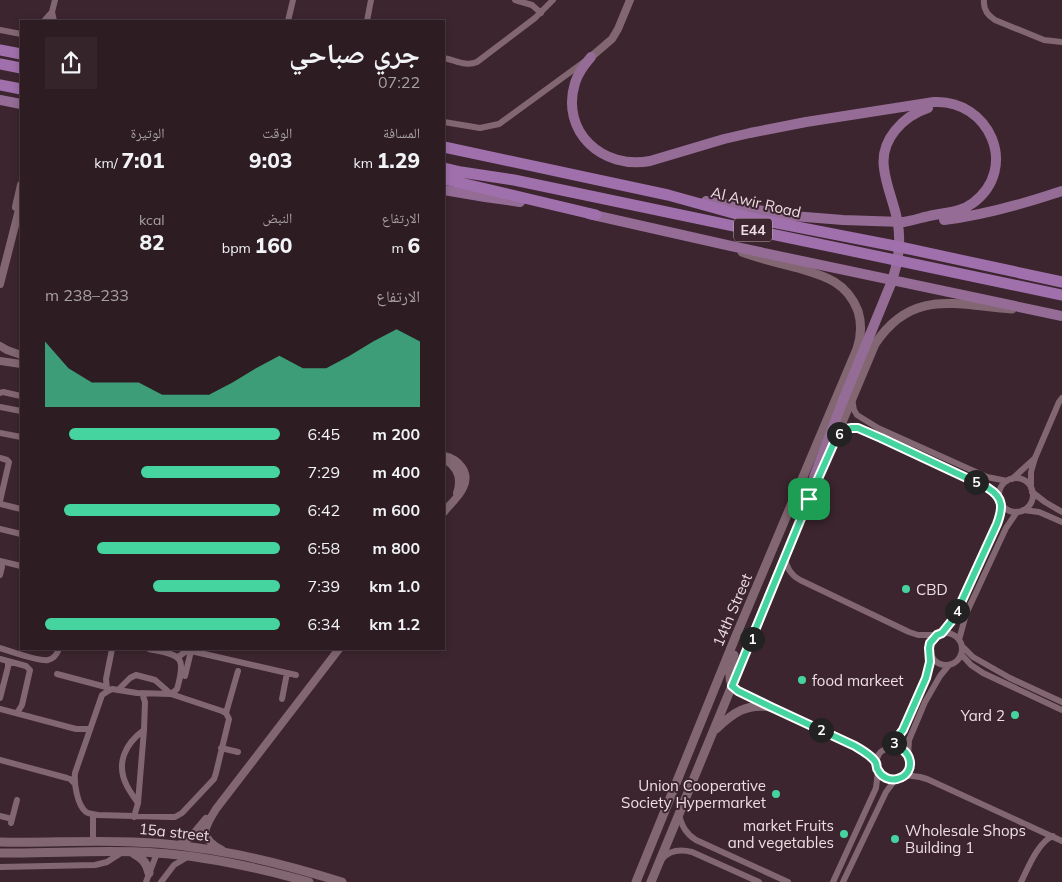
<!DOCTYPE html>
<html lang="ar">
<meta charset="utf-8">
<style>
:root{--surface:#2d1c22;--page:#35252a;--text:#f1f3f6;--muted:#a7a1a5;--line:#483a40;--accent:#45d49f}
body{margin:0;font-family:Mulish,"Noto Naskh Arabic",sans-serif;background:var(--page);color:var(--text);direction:rtl;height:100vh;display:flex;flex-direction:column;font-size:19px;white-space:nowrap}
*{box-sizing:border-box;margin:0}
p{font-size:16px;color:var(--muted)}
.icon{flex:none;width:28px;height:28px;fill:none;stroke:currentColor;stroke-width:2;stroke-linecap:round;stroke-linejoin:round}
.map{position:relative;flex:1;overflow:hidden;direction:ltr}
.drawer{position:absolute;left:20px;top:20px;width:425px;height:630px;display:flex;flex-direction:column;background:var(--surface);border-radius:0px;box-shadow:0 2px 8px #0003,0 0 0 1px var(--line);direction:rtl}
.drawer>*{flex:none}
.pin{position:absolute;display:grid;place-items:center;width:42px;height:42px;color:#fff;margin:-21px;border-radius:10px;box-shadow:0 2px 8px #0006}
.km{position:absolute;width:25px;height:25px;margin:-12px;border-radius:50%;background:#222;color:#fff;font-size:14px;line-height:25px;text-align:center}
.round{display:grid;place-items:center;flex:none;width:52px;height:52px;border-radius:0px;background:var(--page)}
.overview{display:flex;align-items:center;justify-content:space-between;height:85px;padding:0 25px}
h1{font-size:28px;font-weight:800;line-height:38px}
.stats{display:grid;grid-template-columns:repeat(3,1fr);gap:8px;height:85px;padding:5px 25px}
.stats div{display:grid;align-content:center}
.stats b{font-size:21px;font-weight:800}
.stats small{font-size:14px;font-weight:400}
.stats p{font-size:14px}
.chart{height:140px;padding:10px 25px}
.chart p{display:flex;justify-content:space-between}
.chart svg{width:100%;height:90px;margin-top:5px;fill:var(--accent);opacity:.7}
ul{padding:0 25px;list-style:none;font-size:16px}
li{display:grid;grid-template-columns:80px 60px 1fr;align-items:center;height:38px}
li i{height:12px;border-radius:6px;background:var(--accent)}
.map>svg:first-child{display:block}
</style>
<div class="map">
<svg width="1062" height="882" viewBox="0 0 1062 882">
<rect width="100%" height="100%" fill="#3c252e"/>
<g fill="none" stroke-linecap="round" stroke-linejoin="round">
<!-- minor -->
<path stroke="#826772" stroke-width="6" d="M515,0L532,5L541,13
M984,0C983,9 987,15 995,20L1044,40L1062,42
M44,21L52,12
M54,21L52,12L55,0
M288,21L293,0
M367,21L371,0
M0,30L21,34
M444,58C455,60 466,67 477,62L535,18L553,0
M444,122L480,128L499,124L584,62
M0,393L3,392L21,396
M852,399L854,410L857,415L878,428L987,477L1007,481
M0,407L21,411
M0,433L21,437
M838,435C844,430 849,427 858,428L989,488L996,494L999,499
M0,458L7,460L9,462L0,501
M999 495a17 17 0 1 1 34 0a17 17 0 1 1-34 0Z
M1012,479L1034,459
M1031,488V472L1035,458L1059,402L1062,398
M1032,492L1045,502L1062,512
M0,504L21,509
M1023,510L1039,512L1062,522
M0,529L21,534
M785,557C786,568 791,575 800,580L909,632L918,635H937
M0,561L21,566
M0,575L2,567L0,561
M930 649a16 16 0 1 1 32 0a16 16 0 1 1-32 0Z
M942,633L949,625L957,612L997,525L1001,511L1002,505
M959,640L966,614L1006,528L1017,512
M962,646L973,657L1010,678L1062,702
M0,648C9,651 41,662 48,660C54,659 57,654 59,649
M961,654L971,665L983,673L1062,710
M178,657L185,652L191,651L296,675
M0,659L26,666L30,670L22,705L17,713
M57,674L106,687
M185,676L191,651
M732,686L738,691L771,707L855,746L870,756L876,763
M107,689L106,679L112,649
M112,689L137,693L171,694L222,711L226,713L229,719L216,773L214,779L182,813L175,817H170L98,815C94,814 89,814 86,812C77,805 74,783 75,773L102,695L108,691Z
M118,690L130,678L136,675L155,680L171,694L177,689C187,654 180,656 149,649
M0,698L8,667V662
M282,699L287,673
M0,709L76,729H90
M226,713L238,671
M891,746C915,747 916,778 894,780C883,780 874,770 877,759C879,749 887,750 893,744C908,728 918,698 926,678L929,670L930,654
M221,748L238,752
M908,755L909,740L925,702L940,676L949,665
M0,760L67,778L70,779L75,784
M905,775L920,777L927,779L1062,841
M138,803C134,797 130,792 127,786C115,763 126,743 144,730
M93,814V840
M679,815C682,826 686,834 696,840L788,882
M0,816L12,819
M134,817L138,803L144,730L145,702L142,693
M11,823L17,800
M662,859C670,850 680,849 692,852L759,882
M0,867L95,865L107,862L121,853
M146,882L157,853
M161,882L174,865L189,856
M833,882L876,788L878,771
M843,882L886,792L895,780
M1021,882C1028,868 1038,842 1053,836"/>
<!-- tertiary -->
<path stroke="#826772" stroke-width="8" d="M591,57L612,39L618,29L630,0
M16,207L21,185
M0,284L21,202
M0,346L7,350L21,355
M0,361L21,364
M444,456C458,459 471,472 463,488C459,497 450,504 444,512
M446,460C458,468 462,479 457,493
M179,845L191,837L206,819
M222,850C198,837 204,828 216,809L339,649"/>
<!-- secondary -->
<path stroke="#826772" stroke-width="9" d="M819,477L875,344C912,288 956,305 1012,309
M732,686C728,675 730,666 734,655
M716,729C733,713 746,703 771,707
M0,842C44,843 89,840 133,842C205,844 274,861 342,882
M0,853C52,854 104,849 156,853C208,856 259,868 309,882
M133,853C142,858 147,863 149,873
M636,882L735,638L857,349C861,337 862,324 858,311C847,282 825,276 798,268C779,263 760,259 742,252
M651,882L811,494"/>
<!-- primary -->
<path stroke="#946c95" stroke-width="10" d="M591,57C584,65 578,73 575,83C560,132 603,170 650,161L724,139L750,133L806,122L934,102C989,99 1020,168 973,203C961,212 948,212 934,215C924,217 914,220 904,222
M0,100L21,104
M444,190L485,197L520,202
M706,201L793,216L843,220L902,222
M589,214L731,246L1062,316
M944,220C985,215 1023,204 1062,191
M809,499L814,477L842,403L892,281C898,263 901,244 898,224C895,205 886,187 884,168C880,140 903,116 928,108"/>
<!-- motorway -->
<path stroke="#a070ad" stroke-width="11" d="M0,50L21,54
M0,64L21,68
M0,85L21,89
M444,147L668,195L751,218L900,247L1062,282
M444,168L461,172L514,180L1062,295
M444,179L596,215"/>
</g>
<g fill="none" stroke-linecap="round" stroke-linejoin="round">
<!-- route casing -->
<g stroke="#fff" stroke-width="10">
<path id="route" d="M852,428H858L881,438L988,488C1004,498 1003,508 997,524L954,618L942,633L937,635L930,643L929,648L930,662L926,678L903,730L891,746C912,746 918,774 897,779C890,781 881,777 878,770C876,768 877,765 876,763C873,756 860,749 855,746L771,707L738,691L732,686L809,499L837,436L846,429Z"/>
</g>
<!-- route -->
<use href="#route" stroke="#45d49f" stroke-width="6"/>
</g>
<!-- markers -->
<g fill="#45d49f" stroke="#3c252e" stroke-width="2">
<circle cx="906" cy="589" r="5"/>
<circle cx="802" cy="680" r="5"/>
<circle cx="1015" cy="715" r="5"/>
<circle cx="776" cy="794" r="5"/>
<circle cx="844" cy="834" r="5"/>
<circle cx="895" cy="839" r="5"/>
</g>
<g text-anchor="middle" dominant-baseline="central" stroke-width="4" stroke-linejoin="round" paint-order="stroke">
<!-- shield labels -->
<rect fill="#3c252e" stroke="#b9a6ad" stroke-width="1" x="734" y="218.5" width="38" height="23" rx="4"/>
<g font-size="14" font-weight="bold" fill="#eedee4">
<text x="753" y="230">E44</text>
</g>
<!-- street labels -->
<g font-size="15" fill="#eedee4" stroke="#3c252e">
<text transform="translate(756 202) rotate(13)">Al Awir Road</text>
<text transform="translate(732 610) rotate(-67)">14th Street</text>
<text transform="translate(174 832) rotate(6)">15a street</text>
</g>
<!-- poi labels -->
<g font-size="15" fill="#eedee4" stroke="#3c252e" text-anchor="start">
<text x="916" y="589">CBD</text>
<text x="812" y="680">food markeet</text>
<text x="1005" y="715" text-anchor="end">Yard 2</text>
<text x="766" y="785" text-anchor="end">Union Cooperative<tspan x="766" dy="17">Society Hypermarket</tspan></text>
<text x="834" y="825" text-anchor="end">market Fruits<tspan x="834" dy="17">and vegetables</tspan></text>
<text x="905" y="830">Wholesale Shops<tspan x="905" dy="17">Building 1</tspan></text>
</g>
</g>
</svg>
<div class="pin" style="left:809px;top:499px;background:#1e9e55"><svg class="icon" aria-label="arrive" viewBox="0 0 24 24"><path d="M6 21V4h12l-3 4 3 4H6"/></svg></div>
<b class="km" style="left:752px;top:639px">1</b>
<b class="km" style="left:821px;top:730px">2</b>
<b class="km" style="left:894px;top:743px">3</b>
<b class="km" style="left:957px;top:611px">4</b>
<b class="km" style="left:976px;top:482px">5</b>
<b class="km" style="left:839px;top:434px">6</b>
<section class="drawer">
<div class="overview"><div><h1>جري صباحي</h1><p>07:22</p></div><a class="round"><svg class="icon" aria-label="share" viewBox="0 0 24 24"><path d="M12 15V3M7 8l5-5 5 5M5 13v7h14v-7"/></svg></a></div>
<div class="stats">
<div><p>المسافة</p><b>1.29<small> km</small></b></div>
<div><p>الوقت</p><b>9:03</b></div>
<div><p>الوتيرة</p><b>7:01<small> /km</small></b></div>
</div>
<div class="stats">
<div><p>الارتفاع</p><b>6<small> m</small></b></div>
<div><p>النبض</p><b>160<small> bpm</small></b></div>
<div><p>kcal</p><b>82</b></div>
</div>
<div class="chart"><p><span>الارتفاع</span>233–238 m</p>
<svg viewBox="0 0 160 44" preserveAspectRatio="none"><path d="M0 44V12L10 25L20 32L30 32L40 32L50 38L60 38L70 38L80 32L90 25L100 19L110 25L120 25L130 19L140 12L150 6L160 12V44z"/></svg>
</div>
<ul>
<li><b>200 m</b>6:45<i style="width:90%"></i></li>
<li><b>400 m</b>7:29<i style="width:59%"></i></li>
<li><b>600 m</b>6:42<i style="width:92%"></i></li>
<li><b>800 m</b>6:58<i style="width:78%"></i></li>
<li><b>1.0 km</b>7:39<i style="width:54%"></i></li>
<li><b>1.2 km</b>6:34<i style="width:100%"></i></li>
</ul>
</section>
</div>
